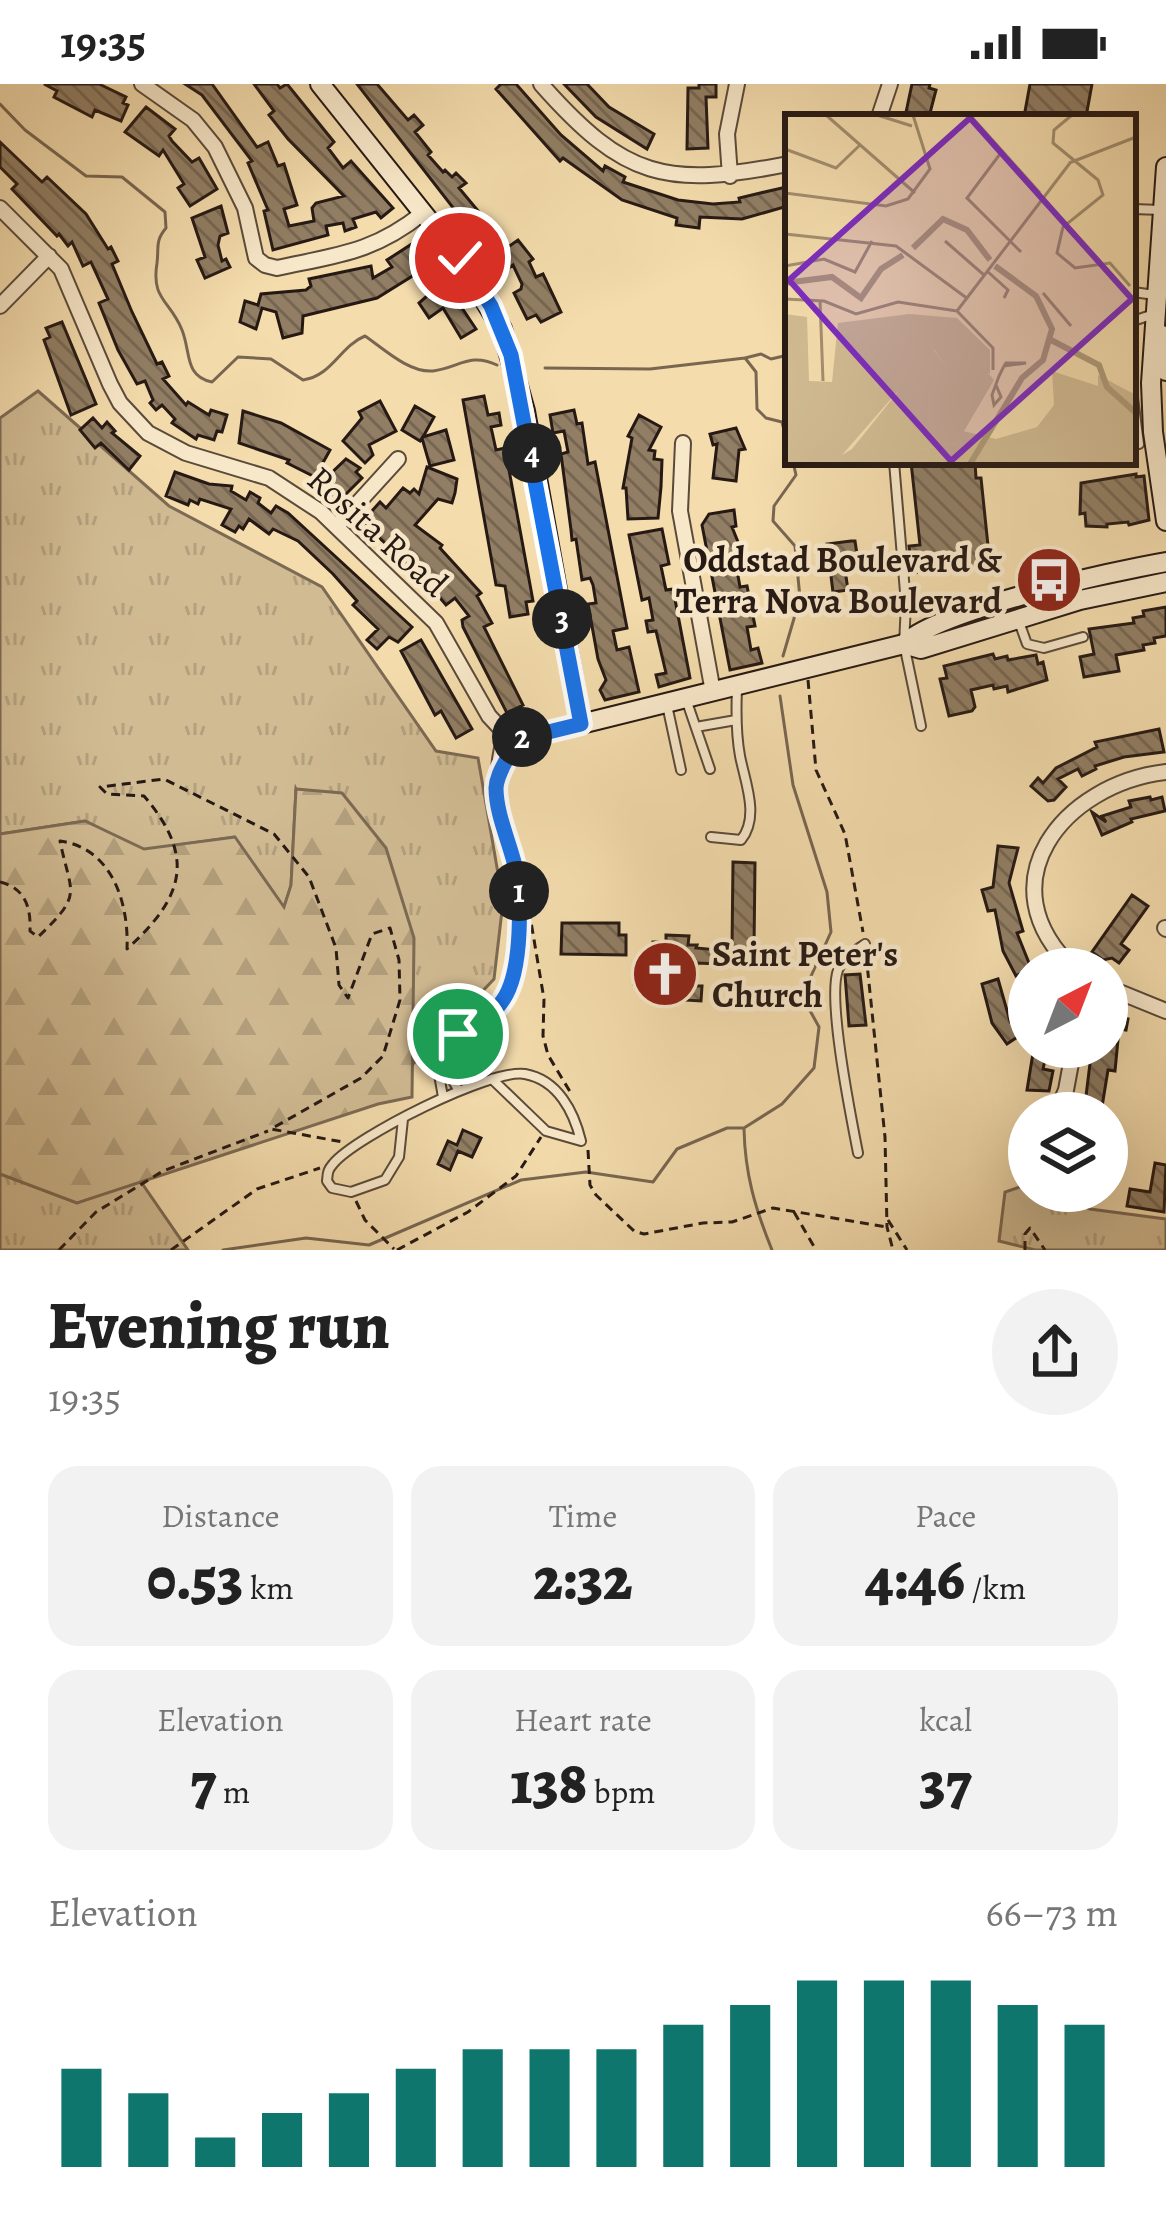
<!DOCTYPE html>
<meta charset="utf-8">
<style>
:root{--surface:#fff;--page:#f2f2f2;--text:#222;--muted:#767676;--accent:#0f766e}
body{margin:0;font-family:Alegreya,serif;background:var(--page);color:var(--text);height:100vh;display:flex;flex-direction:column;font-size:45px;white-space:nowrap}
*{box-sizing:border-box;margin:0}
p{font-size:39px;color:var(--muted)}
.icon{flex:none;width:66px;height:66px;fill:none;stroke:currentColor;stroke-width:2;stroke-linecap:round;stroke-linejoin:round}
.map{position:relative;height:1166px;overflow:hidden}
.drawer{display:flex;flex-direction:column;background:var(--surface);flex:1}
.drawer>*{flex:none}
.needle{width:78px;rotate:42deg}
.buttons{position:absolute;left:1008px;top:864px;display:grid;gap:24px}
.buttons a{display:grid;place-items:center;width:120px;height:120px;border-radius:50%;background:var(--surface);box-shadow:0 12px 48px #0002;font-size:60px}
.pin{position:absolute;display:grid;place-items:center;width:102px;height:102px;color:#fff;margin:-51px;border:6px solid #fff;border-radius:50%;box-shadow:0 3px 12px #0007}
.km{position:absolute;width:60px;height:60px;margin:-30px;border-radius:50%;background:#222;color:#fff;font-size:33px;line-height:60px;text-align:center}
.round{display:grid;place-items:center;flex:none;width:126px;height:126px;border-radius:63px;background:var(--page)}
.overview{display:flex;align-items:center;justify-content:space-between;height:204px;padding:0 48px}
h1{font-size:66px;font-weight:800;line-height:90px}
.figures{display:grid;grid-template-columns:repeat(3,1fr);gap:18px;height:204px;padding:12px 48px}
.figures div{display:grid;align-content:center;border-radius:30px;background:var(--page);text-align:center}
.figures b{font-size:60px;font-weight:800}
.figures small{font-size:33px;font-weight:400}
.figures p{font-size:33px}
.chart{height:336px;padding:24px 48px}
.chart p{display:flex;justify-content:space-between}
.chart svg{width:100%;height:216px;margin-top:12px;stroke:var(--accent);stroke-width:6}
.status{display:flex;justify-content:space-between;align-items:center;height:84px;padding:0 60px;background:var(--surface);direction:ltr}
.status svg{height:33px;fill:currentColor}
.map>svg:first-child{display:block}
</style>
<div class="status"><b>19:35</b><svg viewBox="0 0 49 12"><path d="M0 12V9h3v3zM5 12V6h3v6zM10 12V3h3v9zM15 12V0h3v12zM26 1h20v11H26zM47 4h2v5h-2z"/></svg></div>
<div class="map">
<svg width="1166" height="1166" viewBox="0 0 1166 1166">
<defs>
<pattern id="grass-tufts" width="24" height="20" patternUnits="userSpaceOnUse" patternTransform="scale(3)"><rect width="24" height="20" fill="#d1bb93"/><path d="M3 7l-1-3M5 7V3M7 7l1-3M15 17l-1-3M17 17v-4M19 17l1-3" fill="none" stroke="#b3a07e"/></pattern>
<pattern id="forest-firs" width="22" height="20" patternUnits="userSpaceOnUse" patternTransform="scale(3)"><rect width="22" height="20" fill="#d1bb93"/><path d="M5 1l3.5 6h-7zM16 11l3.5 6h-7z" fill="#b3a07e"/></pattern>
<pattern id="building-back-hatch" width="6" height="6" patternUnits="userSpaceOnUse" patternTransform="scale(3)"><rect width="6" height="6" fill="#917e64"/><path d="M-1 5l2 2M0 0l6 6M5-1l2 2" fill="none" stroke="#766651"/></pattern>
</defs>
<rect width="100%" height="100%" fill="#f4dcad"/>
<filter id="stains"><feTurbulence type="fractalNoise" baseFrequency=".00167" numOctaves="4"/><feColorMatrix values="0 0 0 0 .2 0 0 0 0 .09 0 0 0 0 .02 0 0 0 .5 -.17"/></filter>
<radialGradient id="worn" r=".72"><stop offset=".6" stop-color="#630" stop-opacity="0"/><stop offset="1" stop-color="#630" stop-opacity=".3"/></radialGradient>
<!-- grass -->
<path fill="url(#grass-tufts)" stroke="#7c6a54" stroke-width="3" d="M38,307L169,422L322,503L436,667L478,674L503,818L494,895L414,979L411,924L296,705L291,802L284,824L234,753L143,766L85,737L0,750V334Z
M0,1090L77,1119L139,1095L188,1166H0Z
M1029,1100V1107H1051L1090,1125L1166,1135V1166H1035L999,1157L1005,1108Z"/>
<!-- forest -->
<path fill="url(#forest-firs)" stroke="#7c6a54" stroke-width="3" d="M296,705L342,709L386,764L414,854L412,1013L378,1020L77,1119L0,1090V750L85,737L144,765L235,753L284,823L291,801Z"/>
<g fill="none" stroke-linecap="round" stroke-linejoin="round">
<!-- stream -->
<path stroke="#786651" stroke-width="3" d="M0,20L25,46L86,92L122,93L165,128L166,144C155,157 159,163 157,179C151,216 170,216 182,246C191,268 184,292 212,298L238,273L271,275L303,296C332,292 340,262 365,252C384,265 409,289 433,287C459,284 469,268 497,281
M745,274L761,270L771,275L788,271
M545,284L650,285L745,274L756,288L757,325L766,334L782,338L788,361
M783,572L800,514L795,462L773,437L774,422L796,391L793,378
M744,1045C745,1090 755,1124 772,1166
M223,1166L306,1154L369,1161L521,1096L586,1088L653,1098L677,1065L727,1044H744L782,1020L814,984L819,943L802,912L831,848L827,808L793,701L780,612"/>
</g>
<!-- building -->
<path fill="url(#building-back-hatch)" stroke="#261914" stroke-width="3" d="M44,0H99L126,13L123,19L128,21L121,37L95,26L92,33L54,13L57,7Z
M185,0H212L257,63L268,58L278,82L284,80L297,121L284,125L289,142L314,137L312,124L316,119L344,112L288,55L269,31L274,27L254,0H277L280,4L287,0L334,58L328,64L343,84L351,77L393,124L381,134L376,128L353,135L356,143L345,147L343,139L326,142L328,151L273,166L264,127L268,126L248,79L252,77L202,11Z
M357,0H377L408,36L414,31L423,41L415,48L431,68L428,71L443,88L445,86L452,93L456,89L466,99L459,104L508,163L518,156L533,175L529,178L536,193L543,190L561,228L541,238L536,231L527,235L514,209L521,205L522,200L513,181L503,188Z
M501,0H516L561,51L603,87L605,82L625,93L623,98L678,116L713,120L740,118L739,114L786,103L788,122L742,135L700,133L699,144L676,141L677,134L622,116L563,74L560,77L496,5Z
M564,0H587L609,23L654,50L647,65L596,33Z
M699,0H716V13H706L708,64L687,65L688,4H699Z
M912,0H930L929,4L936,6L929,33H905Z
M1030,0H1092L1086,33H1024Z
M146,23L175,45L169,52L172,57L192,78L199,74L217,105L190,122L178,104L184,100L163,66L159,72L125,48Z
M0,58L42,98L47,93L86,130L108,165L111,163L118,177L112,180L132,228L157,280L162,278L169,292L163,295L186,321L188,318L209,331L211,326L227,331L222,348L217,347L214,356L198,351L196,355L172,339L175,335L162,321L156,326L150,319L153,316L145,297L137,300L118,266L99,219L108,215L91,178L83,182L72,158L68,162L59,150L57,152L12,105L17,100L0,83Z
M221,122L228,149L220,152L218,161L222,177L226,175L230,183L205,194L197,176L205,173L192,134Z
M418,156L440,180L426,192L419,188L377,214L303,232L302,249L283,254L276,228L262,224L256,245L240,238L245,217L258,221L261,210L306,206L311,202L309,195L371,182L373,194L392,183L387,176Z
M444,197L476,245L461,254L443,224L429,234L419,219Z
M62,238L96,320L71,331L44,256L50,253L46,244Z
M484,312L488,331L499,329L501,341L491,343L496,366L505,364L533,517L526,518L528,530L510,533L505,502L496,501L463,316Z
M380,317L396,347L369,361L373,371L365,379L343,357L362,334L359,328Z
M415,322L434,333L423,353L446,346L454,376L430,382L422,354L420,357L402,346Z
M574,326L577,340L582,339L588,380L595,378L627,544L613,547L617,566L629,563L639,608L605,616L600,606L606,596L598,575L588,520L596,519L593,501L590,494L582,496L576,455L572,456L571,446L561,370L568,368L564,347L553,349L550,331Z
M243,327L281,339L330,366L315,393L287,379L289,376L239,359Z
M639,331L661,343L649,366L655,367L654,375L662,376L661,403L658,434L628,435L626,404H623L632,354L628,352Z
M93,334L102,344L107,338L115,347L112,349L140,372L129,386L101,359L95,364L80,346Z
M736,344L745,365L739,366L736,397L713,394L717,360L713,361L710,350Z
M346,375L360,384L356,388L362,394L339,417L321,399Z
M911,378H975L976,394H981L990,481L912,489L909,462L920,461Z
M427,383L457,395L455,409L452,419L438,415L415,441L442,461L440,464L481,509L477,512L492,539L484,543L523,621L507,629L463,543L462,536L469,532L455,514L446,521L423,494L362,438L380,418L386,424L403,404L410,409L414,405L419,410Z
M175,388L209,400L232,402L231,407L246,416L250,408L260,414L258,419L271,429L276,422L288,429L412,543L398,558L389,553L377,565L367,556L378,545L353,521L357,517L333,490L298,457L273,445L269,450L249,435L243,445L239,442L235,448L222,441L231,425L200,415L198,420L190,416L188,421L166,412Z
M1136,390V393L1144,392L1149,436L1129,441L1128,438L1107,440V443L1086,442L1085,429L1080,430L1081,399Z
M734,426L736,442L732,443L744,473L735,475L740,503L747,502L755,542L747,543L751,566L758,564L762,579L730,586L702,441L709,430Z
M662,445L669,480L661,482L666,506L673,505L690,594L659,603L656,591L666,589L656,547L648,548L646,537L653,536L649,514L642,516L629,451Z
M851,457H855L858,477L844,479L848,506L833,508L827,460Z
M1166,523V552L1154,554L1155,559L1143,561L1144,566L1116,571L1119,587L1084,593L1080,573L1094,570L1089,545L1134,539L1133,534L1144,532L1143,527Z
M421,556L472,645L456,654L441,627L435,631L401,567Z
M993,570L995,575L1007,572L1008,576L1036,571L1038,580L1043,578L1047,596L1008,608L1007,602L994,605L993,601L971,606L975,623L972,627L949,632L940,595L947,594L944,582Z
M1159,645L1164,668L1124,673L1095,682L1096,685L1082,692L1078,685L1058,695L1066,703L1054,716L1048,717L1031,702L1038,694L1043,699L1056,684L1097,663L1095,658Z
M1150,713L1151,716L1162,713L1165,727L1131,735L1132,738L1102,751L1092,728L1106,738L1102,732L1131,723L1129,717Z
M998,762L1018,764L1009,799L1023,847L1017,849L1031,884L1016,892L1003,867L995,826L988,827L982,806L993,803Z
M733,778L755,779L754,865H732Z
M1132,811L1148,822L1121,860L1129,866L1119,879L1112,874L1103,876L1092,868Z
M562,839H619V851H626V871L561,870Z
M666,851L689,852L688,861H697L696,864L719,866L718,880L697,879L695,902H702L701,917L652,914L653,901L634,900L635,879L652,880L653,858H666Z
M860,890L866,941L849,942L845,891Z
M998,895L1010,937L1012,935L1022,950L1007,960L992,939L982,900Z
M1107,931L1128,935L1126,946L1119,945L1115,987L1108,986L1101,1029H1085L1087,1020L1091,1019L1086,1012L1092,963H1107Z
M1034,963H1048L1043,985L1053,987L1049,1007L1027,1006Z
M463,1046L481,1054L472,1073L458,1067L450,1086L438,1080L448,1057L457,1061Z
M1155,1079L1166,1081L1164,1128L1127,1122L1130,1105L1150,1108Z"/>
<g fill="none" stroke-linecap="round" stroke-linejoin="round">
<!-- lane casing -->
<g stroke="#5a4a3a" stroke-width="12">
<path id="lane" d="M1133,125L1161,126
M1133,208L1155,211
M1133,237L1154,230
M1133,314L1139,360
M894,378L906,520L904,560L921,642
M1018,535L1027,560L1044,564L1083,553
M687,618L710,685
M667,621L681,686
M696,643L736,636
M497,699L516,652
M711,753L741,756C760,733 745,698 740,672C736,650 736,628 737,605
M441,977C456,940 503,936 512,896C519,864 522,825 517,794C507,735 484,710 503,649
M443,1013L438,985L441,977L459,1007
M403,1035L399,1073L385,1096L351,1108L332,1104L327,1097C328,1089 327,1087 333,1080C355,1053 491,984 525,990C558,996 574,1028 581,1057L546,1047L492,995
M858,1069C851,1033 827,916 838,886C843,873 854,868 865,860"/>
</g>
<!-- street casing -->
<g stroke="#5a4a3a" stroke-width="18">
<path id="street" d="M142,0L193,36L215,63L245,124L256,174L265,181L277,184C337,171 373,169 423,129
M541,0C625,95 666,104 788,80
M879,33L890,0
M730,92L727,50L737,0
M0,124L61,185L110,300L120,319L148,349L186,369L269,394L321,428L436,539L489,632L503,647L531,652L581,640
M0,222L49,172
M683,359L680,427L713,608
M337,442L398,375
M1165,844L1166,845
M1074,885C983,800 1063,700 1166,688
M1107,903L1166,927
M1056,1029L1066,1006L1074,963"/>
</g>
<!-- secondary casing -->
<g stroke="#261914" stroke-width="22">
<path id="secondary" d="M320,0L459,174L502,245L525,327L581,640L904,560C939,526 1113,487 1166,478
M1166,83L1151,299L1153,348L1166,437
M1162,251L1166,287
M904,560L921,565L1080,516L1166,498"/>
</g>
<!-- path -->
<path stroke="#261914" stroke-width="3" stroke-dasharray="9 6" stroke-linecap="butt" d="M808,596L816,686L845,750L863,848
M0,798C25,804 31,823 30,847L38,853C84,809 71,811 60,757C112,764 129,819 127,865C183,814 197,774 144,712L107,710L100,703L164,695L274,750L309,793L336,864L339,901L348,914L372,850L390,844L399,876L400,916L383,972L361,994L271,1045L343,1058
M529,826L544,915L543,952L548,971L572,1011
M866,870L885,1053L887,1143L893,1166
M588,1066L590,1101L596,1111L634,1147L644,1150L703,1139L732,1138L773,1124L887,1143
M356,1117L365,1136L394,1165
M794,1128L816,1166
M888,1136L907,1166
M59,1166L96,1128L163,1087L268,1047
M171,1166L257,1105L320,1084
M397,1166L468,1128L516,1092L541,1053
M1025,1166V1150L1030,1144L1045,1166"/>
<!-- lane -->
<use href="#lane" stroke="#f8e8ca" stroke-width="8"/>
<!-- street -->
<use href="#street" stroke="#f8e8ca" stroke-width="14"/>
<!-- secondary -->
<use href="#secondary" stroke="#f8e8ca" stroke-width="18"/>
</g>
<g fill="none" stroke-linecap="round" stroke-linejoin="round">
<!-- route casing -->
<g stroke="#fff" stroke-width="24">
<path id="route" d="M458,950C475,941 493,932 503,916C523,887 522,812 514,778C508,755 496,728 496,704C497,685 513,671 516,652H532L581,640L511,271L491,222L460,174"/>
</g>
<!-- route -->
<use href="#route" stroke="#1a73e8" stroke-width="15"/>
</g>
<!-- icons -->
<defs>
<g id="bus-disc" transform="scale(3.45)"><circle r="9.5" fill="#8f2418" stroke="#f8e8ca"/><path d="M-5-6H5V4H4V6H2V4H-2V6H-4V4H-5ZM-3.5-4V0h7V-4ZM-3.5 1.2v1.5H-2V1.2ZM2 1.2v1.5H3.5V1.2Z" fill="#fff"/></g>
<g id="church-disc" transform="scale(3.45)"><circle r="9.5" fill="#8f2418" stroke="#f8e8ca"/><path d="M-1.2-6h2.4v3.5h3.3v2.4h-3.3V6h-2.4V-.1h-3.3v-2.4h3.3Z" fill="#fff"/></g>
</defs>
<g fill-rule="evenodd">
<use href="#bus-disc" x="1049" y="496"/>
<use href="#church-disc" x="665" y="890"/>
</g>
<g text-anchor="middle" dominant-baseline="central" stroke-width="9" stroke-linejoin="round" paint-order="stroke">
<!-- street labels -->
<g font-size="36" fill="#261914" stroke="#f8e8ca">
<text transform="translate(378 447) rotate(42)">Rosita Road</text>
</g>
<!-- poi labels -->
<g font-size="36" font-weight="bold" fill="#261914" stroke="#f8e8ca" text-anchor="end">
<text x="1002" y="475">Oddstad Boulevard &amp;<tspan x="1002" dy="41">Terra Nova Boulevard</tspan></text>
<text x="712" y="869" text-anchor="start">Saint Peter's<tspan x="712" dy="41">Church</tspan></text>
</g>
</g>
<!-- overview -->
<g transform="translate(785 30)">
<rect width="351" height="351" fill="#f4dcad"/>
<path d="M0,200L22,203L24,267L47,268L53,209L124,200L172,204L205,236V260L148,235L163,255L111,279L51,348L0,350ZM267,257L313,272V261L351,281V350H134L131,336L172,329L178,317L211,325L252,313L269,291Z" fill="#d1bb93"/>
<path d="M156,229L187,241L209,266L172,329L132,336L134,350H42L67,335L120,269L145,250L162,254L148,234Z" fill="#d1bb93"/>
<path fill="none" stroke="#ae9a79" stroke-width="6" d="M128,134L158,105L182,116L205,146M0,169L47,163L76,184L96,155L118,141M266,226L314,251L322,273L351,299M185,350L237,264L258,246L267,215L251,182L210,152"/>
<path fill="none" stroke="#a28e70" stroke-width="3" d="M41,1L130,79M92,1L127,12M185,1L255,79M287,1L269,16L268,29L313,66L318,81L278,113L272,139L290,154L325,149L345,172M0,35L51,54L75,31M215,40L182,84L236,138M284,49L351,23M0,79L101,92L123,85L145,55L128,1M0,120L111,132L183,185M160,127L199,161M0,152L39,145L70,158L87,127M202,157L223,176L219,184M258,179L286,212M0,185L39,187L71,200L113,188L172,197M35,186L38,267M172,197L285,49M172,197L208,234V256M211,271L216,283L209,291L207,281L214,262L219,252L221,249H241L219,252"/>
<path fill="#7b2cbf" fill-opacity="0.15" stroke="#7b2cbf" stroke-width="6" d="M185,4L347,185L166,347L4,166Z"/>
<rect width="351" height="351" fill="none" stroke="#261914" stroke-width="6"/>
</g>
<rect width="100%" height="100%" filter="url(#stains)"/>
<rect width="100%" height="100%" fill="url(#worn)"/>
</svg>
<div class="buttons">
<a><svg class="needle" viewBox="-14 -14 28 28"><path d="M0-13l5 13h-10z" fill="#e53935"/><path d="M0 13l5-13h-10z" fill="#767676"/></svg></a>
<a><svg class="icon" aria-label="layers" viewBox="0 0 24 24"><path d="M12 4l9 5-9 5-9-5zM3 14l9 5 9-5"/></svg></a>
</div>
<div class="pin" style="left:458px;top:950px;background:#1e9e55"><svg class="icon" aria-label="arrive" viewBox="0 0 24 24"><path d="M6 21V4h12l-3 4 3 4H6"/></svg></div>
<div class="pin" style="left:460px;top:174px;background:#d93025"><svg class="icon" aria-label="check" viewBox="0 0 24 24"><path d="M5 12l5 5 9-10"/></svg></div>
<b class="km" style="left:519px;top:807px">1</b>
<b class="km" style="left:522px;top:653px">2</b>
<b class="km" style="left:562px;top:535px">3</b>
<b class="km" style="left:532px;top:369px">4</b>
</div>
<section class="drawer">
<div class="overview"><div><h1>Evening run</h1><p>19:35</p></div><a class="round"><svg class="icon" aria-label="share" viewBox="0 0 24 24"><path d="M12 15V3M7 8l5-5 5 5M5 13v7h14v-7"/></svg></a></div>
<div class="figures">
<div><p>Distance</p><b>0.53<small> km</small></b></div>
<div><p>Time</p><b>2:32</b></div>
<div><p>Pace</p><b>4:46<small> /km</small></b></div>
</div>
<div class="figures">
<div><p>Elevation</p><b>7<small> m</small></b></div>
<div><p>Heart rate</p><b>138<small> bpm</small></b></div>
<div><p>kcal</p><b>37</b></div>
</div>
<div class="chart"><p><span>Elevation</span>66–73 m</p>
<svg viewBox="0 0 160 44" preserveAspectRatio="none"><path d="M5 44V24M15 44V29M25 44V38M35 44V33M45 44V29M55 44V24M65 44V20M75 44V20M85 44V20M95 44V15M105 44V11M115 44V6M125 44V6M135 44V6M145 44V11M155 44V15"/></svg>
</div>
</section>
